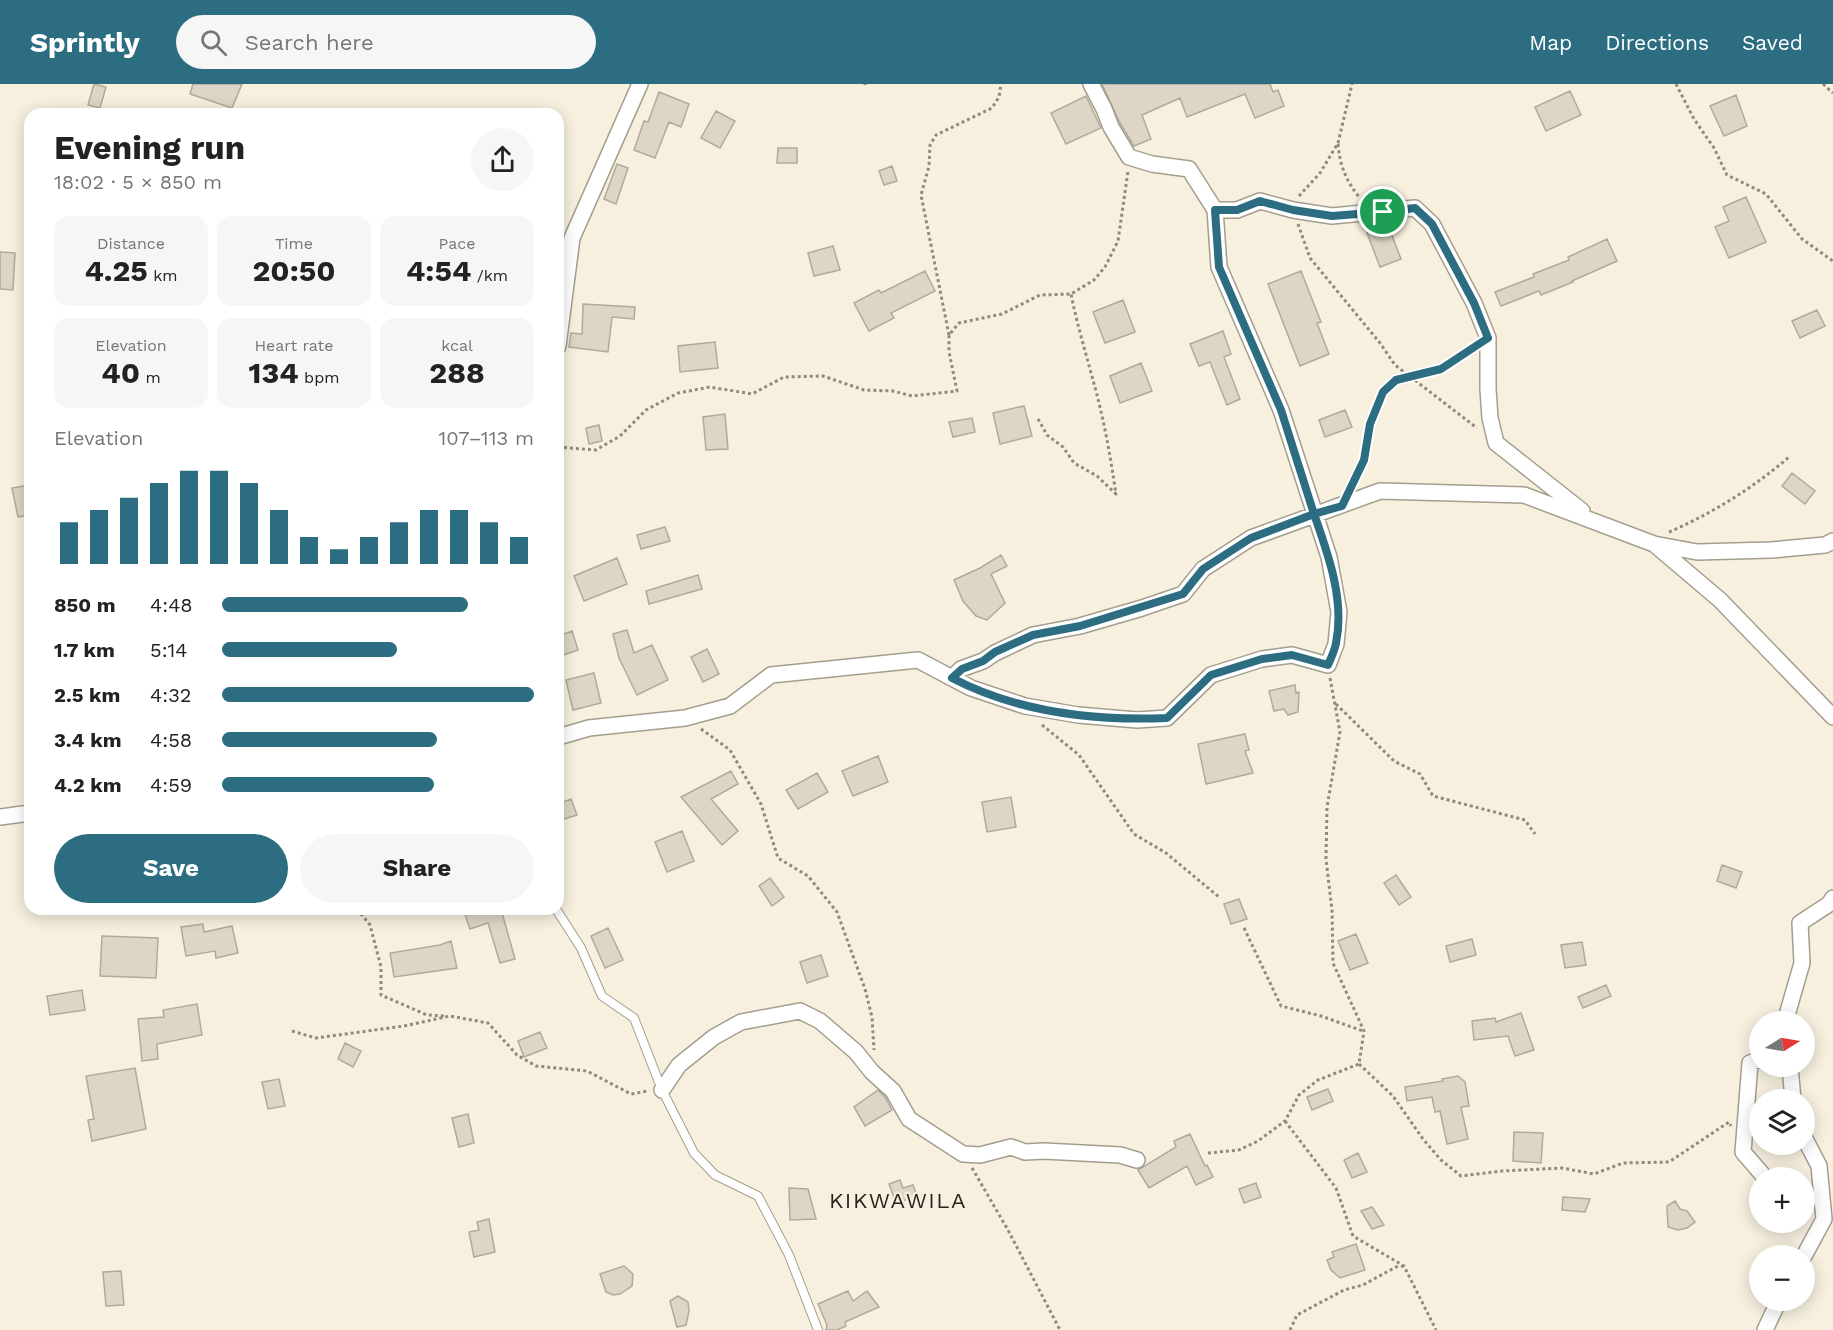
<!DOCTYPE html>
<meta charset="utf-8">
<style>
:root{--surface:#fff;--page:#f6f6f6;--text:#222;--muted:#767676;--accent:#2d6d81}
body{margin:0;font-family:"Work Sans",sans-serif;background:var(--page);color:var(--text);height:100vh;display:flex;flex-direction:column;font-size:22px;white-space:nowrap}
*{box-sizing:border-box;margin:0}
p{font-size:20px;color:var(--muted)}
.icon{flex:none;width:33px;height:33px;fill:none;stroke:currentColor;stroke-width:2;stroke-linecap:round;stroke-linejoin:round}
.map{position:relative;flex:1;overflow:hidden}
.panel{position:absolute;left:24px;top:24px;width:540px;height:807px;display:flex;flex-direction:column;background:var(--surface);border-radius:18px;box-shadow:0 3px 15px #0003}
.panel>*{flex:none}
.needle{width:39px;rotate:79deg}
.tools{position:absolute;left:1749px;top:927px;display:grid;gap:12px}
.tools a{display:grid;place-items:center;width:66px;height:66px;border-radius:50%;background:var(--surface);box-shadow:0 3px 15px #0003;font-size:30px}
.pin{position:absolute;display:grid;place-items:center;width:51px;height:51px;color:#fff;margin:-26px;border:3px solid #fff;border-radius:50%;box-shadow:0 2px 6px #0007}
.round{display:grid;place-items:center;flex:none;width:63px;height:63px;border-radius:32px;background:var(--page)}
.summary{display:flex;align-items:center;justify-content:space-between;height:102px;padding:0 30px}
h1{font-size:33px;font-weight:700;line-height:45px}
.metrics{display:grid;grid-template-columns:repeat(3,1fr);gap:9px;height:102px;padding:6px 30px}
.metrics div{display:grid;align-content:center;border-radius:15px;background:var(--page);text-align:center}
.metrics b{font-size:30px;font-weight:700}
.metrics small{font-size:16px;font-weight:400}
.metrics p{font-size:16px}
.chart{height:168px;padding:12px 30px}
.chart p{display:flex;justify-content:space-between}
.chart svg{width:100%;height:108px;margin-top:6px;stroke:var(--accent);stroke-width:6}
.button{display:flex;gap:12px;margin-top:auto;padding:12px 30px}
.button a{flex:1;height:69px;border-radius:36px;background:var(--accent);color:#fff;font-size:24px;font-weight:700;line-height:69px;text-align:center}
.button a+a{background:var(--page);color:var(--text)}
ul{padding:0 30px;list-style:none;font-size:20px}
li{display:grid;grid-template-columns:96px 72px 1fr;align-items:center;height:45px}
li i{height:15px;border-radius:8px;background:var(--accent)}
header{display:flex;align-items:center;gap:36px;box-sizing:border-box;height:84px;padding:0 30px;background:var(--accent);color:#fff}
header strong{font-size:28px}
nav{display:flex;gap:33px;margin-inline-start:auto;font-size:21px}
.search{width:420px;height:54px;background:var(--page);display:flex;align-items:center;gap:15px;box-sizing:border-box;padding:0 21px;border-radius:33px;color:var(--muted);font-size:22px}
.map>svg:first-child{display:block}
</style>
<header>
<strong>Sprintly</strong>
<div class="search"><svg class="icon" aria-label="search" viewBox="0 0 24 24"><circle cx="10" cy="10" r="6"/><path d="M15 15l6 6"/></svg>Search here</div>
<nav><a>Map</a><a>Directions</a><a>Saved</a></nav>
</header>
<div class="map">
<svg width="1833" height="1246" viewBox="0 0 1833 1246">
<rect width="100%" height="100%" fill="#f7f0df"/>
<!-- building -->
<path fill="#ddd6c6" stroke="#b0aa9a" stroke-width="1.5" d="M94,0L106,3L100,24L88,21Z
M193,0H242L232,24L190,10Z
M1102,0H1270L1273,8L1278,6L1284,22L1255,34L1245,10L1187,33L1180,14L1142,31L1151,55L1134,62L1120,39Z
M1570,7L1581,31L1546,47L1535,23Z
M659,8L689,20L681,43L669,38L655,74L634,66L644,37L648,38Z
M1736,11L1747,42L1724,52L1710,22Z
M1086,12L1101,44L1066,60L1051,29Z
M716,27L735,37L720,64L701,54Z
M778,64H797V79H777Z
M617,80L628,84L616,120L604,115Z
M892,82L897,97L884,101L879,87Z
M1746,113L1766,158L1729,174L1715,143L1729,137L1723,123Z
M1388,141L1401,175L1380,183L1367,149Z
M1607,155L1617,177L1572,197L1573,198L1541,211L1539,207L1501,222L1495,208L1534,193L1533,190L1569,176L1568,173Z
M833,162L840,186L814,192L808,169Z
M0,168L15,169L13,206L0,205Z
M925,187L935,207L891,229L894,234L869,247L854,219L879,206L881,209Z
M1301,187L1321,238L1317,239L1329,270L1300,282L1268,200Z
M1123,216L1135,248L1105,259L1093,228Z
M583,220L635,223L634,235L612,233L608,268L569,263L571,249L582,250Z
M1817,226L1825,242L1800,254L1792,237Z
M1223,247L1231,270L1224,273L1240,315L1227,321L1210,278L1199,282L1190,260Z
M715,258L718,284L680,288L678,262Z
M1141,279L1152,307L1120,319L1110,292Z
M1024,322L1032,352L1000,360L993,329Z
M1345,326L1352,343L1325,353L1319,336Z
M725,330L728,365L706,366L703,333Z
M972,334L975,348L953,353L949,338Z
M599,341L602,357L589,360L586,344Z
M1792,389L1815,407L1805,420L1782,402Z
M30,401V431L18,433L12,404Z
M665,443L670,457L641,465L637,451Z
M1001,471L1007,482L991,490L1005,519L987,536L976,532L963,517L954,496L980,484Z
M617,474L627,500L584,517L574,492Z
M698,491L702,505L649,520L646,507Z
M627,546L634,569L652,561L668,596L637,611L619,574L613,550Z
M572,547L578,566L558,573V552Z
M707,565L719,590L703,598L691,573Z
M594,589L601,619L573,626L566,596Z
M1295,601L1296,609L1299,608L1298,628L1288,631L1284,625L1274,627L1269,607Z
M1245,650L1249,666L1245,667L1253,689L1206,700L1198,660Z
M878,672L888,698L853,712L842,687Z
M731,687L738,700L711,715L738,747L722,761L681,713Z
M817,689L828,708L798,725L786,706Z
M1011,713L1016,743L987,748L982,718Z
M571,715L577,731L558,737V720Z
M682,747L694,777L667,788L655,758Z
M1722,781L1742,788L1736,804L1717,797Z
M1396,791L1411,813L1399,821L1384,799Z
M770,794L784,813L772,822L759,802Z
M1239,815L1247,835L1231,840L1224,820Z
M463,825H501L515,875L500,879L488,839L470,845Z
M203,840L204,848L232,842L238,869L216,874L215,867L186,872L181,843Z
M608,844L623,876L605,884L591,852Z
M1356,850L1368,879L1350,886L1338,857Z
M102,852L158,854L156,894L100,892Z
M1472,855L1476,871L1450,878L1446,862Z
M451,857L457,884L394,893L390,869L440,861Z
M1582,858L1586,881L1565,884L1561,861Z
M821,871L828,892L807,899L800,878Z
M1606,901L1611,912L1583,924L1578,913Z
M82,906L85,926L50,931L47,912Z
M197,920L202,951L157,960L158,975L142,977L138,935L164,933L163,926Z
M1521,929L1534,966L1515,972L1508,952L1474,956L1472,937L1495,934L1496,938Z
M540,948L547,964L524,973L518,957Z
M345,959L361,967L353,983L338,975Z
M135,984L146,1045L92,1057L88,1036L94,1035L86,992Z
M1458,992L1465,998L1469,1022L1461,1023L1468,1055L1447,1060L1440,1027L1435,1028L1432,1013L1407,1017L1405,1003L1443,997L1442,995Z
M279,995L285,1022L268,1025L262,998Z
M1328,1005L1333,1017L1312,1026L1307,1013Z
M878,1006L885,1013L892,1026L865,1042L854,1023Z
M468,1030L474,1059L459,1063L452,1034Z
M1514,1048L1543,1049L1541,1079L1513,1077Z
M1190,1050L1205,1082L1207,1081L1213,1093L1196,1101L1187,1082L1149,1104L1138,1086L1176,1063L1174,1057Z
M1358,1069L1367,1088L1352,1094L1344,1076Z
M900,1096L903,1104L913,1101L917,1112L896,1119L889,1100Z
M1256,1099L1261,1113L1244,1119L1239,1105Z
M789,1104L808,1105L816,1135L790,1136Z
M1563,1113L1590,1115L1585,1128L1562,1126Z
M1675,1117L1680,1125L1687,1127L1695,1138L1687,1144L1678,1146L1668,1143L1667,1122Z
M1372,1123L1384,1141L1372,1145L1361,1127Z
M489,1135L495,1168L474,1173L469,1148L479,1146L477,1138Z
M1356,1160L1365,1186L1340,1194L1331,1186L1327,1176L1334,1173L1332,1168Z
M624,1182L633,1190L632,1202L620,1210L613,1211L606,1208L600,1190Z
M121,1187L124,1221L106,1222L103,1188Z
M848,1207L853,1217L867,1207L879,1223L845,1238L846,1242L837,1246H826L827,1241L818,1220Z
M678,1212L688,1218L689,1227L686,1241L677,1243L670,1217Z"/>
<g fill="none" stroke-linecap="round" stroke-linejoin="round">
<!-- lane casing -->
<g stroke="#a49e8e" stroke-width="10">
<path id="lane" d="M556,825L581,864L602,912L634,934L662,1006L694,1069L715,1091L758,1112L789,1171L818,1246"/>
</g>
<!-- street casing -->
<g stroke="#a49e8e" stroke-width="18">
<path id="street" d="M1091,0L1104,25L1111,43L1129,73L1152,80L1189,85L1215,126H1237L1260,117L1293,126L1332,132L1415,124L1432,140L1474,219L1488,254V305L1490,334L1496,359L1582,427
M558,262L572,154L640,0
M1654,460L1720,516L1833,633
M952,594L961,585L983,577L995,569L1033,551L1080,542L1142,524L1183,510L1203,485L1251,454L1380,407L1524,411L1654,460L1697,468L1771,466L1825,461L1833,457
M558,653L589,644L685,634L730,622L771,591L918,576L971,604L1025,622L1078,631L1137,636L1167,634L1211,591L1262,575L1292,571L1328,581L1336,560L1339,528L1329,473L1281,326L1219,183L1215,126
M0,733L30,729
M1785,938L1802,879L1800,839L1829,820L1833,814
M1760,975L1750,979L1743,1068L1762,1090
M1790,982L1793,1016
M662,1006L679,981L714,953L741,938L800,927L820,937L856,968L872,988L893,1007L909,1035L963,1070L980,1071L1011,1063L1025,1068L1044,1067L1120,1071L1137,1076
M1804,1172L1824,1135L1819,1082L1804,1053
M1765,1246L1779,1216"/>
</g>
<!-- path -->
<path stroke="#8f8a7f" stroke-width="3" stroke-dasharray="3 3" stroke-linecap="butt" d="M1676,0L1694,35L1714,64L1727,91L1766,110L1802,155L1833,177
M1823,0L1833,9
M865,1V0
M1338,60C1340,82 1346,97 1360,114
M1299,112L1320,89L1338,59L1352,0
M1298,140L1310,174L1380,259L1395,281L1477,344
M949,251L921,111L929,82L930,61L936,51L992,24L999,13L1001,0
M1038,335L1047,351L1063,363L1074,379L1097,392L1116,410C1112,384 1108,358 1102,332C1093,291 1079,251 1071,210
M558,363L596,366L620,352L646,326L678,309L710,303L752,310L784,293L823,292L864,306L893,307L912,312L957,307L949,268V251L959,239L1002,230L1040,211L1071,210L1094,196L1105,183L1118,157L1128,87
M1352,401L1364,376L1370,340L1383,307L1396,296L1441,285L1474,262
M1669,448C1713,429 1753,404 1789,373
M1336,620L1394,677L1420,690L1433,712L1525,736L1535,750
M1042,641L1079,671L1134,750L1166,769L1219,813
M701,645L730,666L761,720L778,774L808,792L837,828L865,905L872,933L874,966
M357,825L370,841L381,883V911L427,931L445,932
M1244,844L1281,922L1321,932L1363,947
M292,947L316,954L404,942L450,932L488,939L517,971L536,982L587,987L631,1010L648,1007
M1359,980L1393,1012L1423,1055L1441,1076L1461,1092L1502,1087L1562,1084L1594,1090L1623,1079L1669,1078L1729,1038L1731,1042
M1285,1037L1336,1104L1353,1152L1404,1182L1436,1246
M1208,1069L1239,1066L1258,1057L1285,1037L1299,1011L1318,996L1359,980L1364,947L1333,879L1332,826L1326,775L1327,723L1340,648L1330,594
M972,1084L1008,1146L1060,1246
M1290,1246L1297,1231L1344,1206L1363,1201L1396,1183L1404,1182"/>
<!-- lane -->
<use href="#lane" stroke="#fff" stroke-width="8"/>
<!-- street -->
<use href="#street" stroke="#fff" stroke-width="15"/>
</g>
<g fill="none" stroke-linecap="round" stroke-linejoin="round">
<!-- route casing -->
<g stroke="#fff" stroke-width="12">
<path id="route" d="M1383,128L1332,132L1293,126L1260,117L1237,126H1215L1219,183L1281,326L1314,430L1251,454L1203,485L1183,510L1080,542L1033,551L995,568L983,577L962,585L952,594C1017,628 1094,637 1167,634L1211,591L1262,575L1292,571L1328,581C1331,574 1335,566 1336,559C1345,516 1328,470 1314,430L1342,422L1364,376L1370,340L1383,308L1396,296L1441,285L1488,254L1474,219L1432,140L1415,124L1383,128"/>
</g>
<!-- route -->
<use href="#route" stroke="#2d6d81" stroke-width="8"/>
</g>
<g text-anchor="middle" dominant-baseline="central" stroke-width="4.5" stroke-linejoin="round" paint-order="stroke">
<!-- quarter labels -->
<g font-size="22" letter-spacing="1.5" fill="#26241e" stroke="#f7f0df">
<text x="898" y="1116">KIKWAWILA</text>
</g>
</g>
</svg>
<div class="tools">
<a><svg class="needle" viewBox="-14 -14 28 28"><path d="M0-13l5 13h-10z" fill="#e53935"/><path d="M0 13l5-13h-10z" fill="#767676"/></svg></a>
<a><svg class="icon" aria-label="layers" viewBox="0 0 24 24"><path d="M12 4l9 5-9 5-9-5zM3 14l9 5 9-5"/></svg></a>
<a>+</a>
<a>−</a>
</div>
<div class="pin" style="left:1383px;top:128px;background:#1e9e55"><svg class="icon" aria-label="arrive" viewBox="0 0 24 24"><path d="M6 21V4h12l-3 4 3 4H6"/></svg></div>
<section class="panel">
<div class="summary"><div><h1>Evening run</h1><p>18:02 · 5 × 850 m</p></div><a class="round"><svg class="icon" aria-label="share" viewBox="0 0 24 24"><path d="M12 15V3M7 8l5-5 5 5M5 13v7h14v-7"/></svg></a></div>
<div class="metrics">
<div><p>Distance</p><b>4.25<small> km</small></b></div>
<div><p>Time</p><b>20:50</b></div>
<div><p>Pace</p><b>4:54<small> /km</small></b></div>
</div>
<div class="metrics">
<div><p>Elevation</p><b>40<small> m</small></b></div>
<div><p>Heart rate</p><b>134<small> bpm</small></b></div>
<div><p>kcal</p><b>288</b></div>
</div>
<div class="chart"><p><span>Elevation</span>107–113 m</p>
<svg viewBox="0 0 160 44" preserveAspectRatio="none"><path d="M5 44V27M15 44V22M25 44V17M35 44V11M45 44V6M55 44V6M65 44V11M75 44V22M85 44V33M95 44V38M105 44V33M115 44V27M125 44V22M135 44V22M145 44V27M155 44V33"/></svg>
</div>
<ul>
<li><b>850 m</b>4:48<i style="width:79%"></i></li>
<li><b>1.7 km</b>5:14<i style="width:56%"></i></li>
<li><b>2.5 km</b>4:32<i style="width:100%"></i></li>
<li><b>3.4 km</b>4:58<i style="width:69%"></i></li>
<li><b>4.2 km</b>4:59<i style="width:68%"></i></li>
</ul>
<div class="button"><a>Save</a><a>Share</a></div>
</section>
</div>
